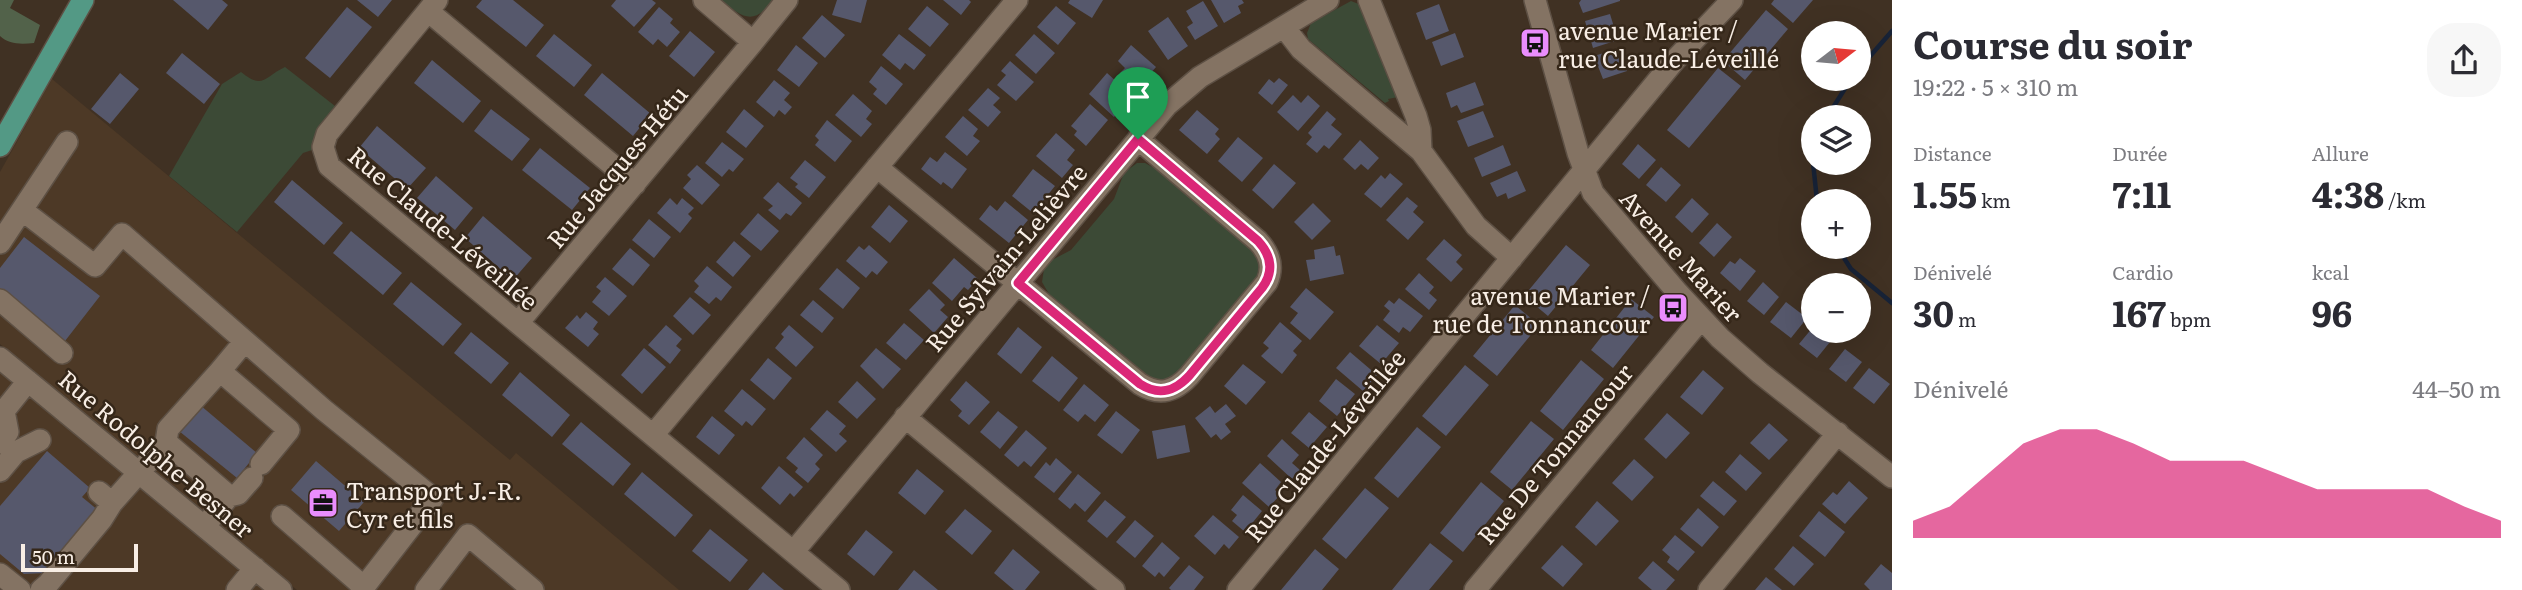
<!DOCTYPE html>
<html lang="fr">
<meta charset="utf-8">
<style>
:root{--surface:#fff;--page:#f7f7f7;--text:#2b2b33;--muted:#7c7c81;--accent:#db2777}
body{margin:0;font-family:Literata,serif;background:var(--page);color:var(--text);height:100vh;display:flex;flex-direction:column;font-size:26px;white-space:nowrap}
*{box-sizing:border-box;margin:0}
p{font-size:23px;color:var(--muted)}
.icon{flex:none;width:38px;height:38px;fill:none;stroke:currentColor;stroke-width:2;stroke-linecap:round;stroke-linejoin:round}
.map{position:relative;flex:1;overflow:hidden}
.side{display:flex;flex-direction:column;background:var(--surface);width:630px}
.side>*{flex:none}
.needle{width:46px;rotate:74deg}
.controls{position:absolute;left:1801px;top:21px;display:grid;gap:14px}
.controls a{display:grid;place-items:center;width:70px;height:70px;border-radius:50%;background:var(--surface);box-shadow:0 7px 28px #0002;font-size:35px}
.scale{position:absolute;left:21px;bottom:18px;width:117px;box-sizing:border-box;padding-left:7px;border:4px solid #f8eee5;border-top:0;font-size:19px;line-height:24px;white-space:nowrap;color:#f8eee5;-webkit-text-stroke:5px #352719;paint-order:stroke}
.pin{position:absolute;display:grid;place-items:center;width:60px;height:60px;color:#fff;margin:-72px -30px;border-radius:50% 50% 50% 0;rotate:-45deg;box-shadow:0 0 7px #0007}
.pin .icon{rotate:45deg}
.round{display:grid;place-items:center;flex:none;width:74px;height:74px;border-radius:28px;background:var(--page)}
.overview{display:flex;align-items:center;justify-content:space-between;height:119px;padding:0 21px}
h1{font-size:38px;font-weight:700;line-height:52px}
.metrics{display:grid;grid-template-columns:repeat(3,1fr);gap:10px;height:119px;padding:7px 21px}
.metrics div{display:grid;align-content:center}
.metrics b{font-size:35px;font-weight:700}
.metrics small{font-size:19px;font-weight:400}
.metrics p{font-size:19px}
.chart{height:196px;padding:14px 21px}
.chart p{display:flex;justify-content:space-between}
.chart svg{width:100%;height:126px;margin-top:7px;fill:var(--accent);opacity:.7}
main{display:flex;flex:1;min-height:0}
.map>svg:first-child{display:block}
</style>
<main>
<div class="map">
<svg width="1892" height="590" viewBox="0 0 1892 590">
<rect width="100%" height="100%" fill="#403123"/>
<!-- built -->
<path fill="#4d3926" d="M52,79L510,460L516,453L679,590H297L0,344V172Z
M0,371L264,590H0Z"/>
<!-- green -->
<path fill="#3c4a36" d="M721,0H774C753,26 743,18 721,0Z
M1351,1L1361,5L1398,97L1388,99L1389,101L1385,103L1308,39L1307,33L1311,23Z
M285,67L335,106L316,132L312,150L303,153L237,232L169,176L222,84L241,72C263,90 264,77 285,67Z
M1137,163H1145L1160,171L1253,250C1259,257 1262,266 1258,276L1178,374L1165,381L1152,379L1049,294L1042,282L1044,269L1052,260L1071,250L1114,199L1124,173Z"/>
<!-- forest -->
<path fill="#52624a" d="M0,0H14L10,8L40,25L34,43C22,44 9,45 0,36Z"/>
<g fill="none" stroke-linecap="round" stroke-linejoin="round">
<!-- stream -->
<path stroke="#182337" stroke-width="4.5" d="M1858,70L1892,31
M1827,117L1851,79
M1813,162L1817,201
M1837,247L1851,269L1892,303"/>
</g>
<!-- building -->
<path fill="#56586c" d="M173,0H222L228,5L208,30Z
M357,0H392L378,17Z
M482,0H513L544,25L526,47L476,7Z
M616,0H652L656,3L634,27L611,6Z
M837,0H867L861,23L832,15Z
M943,0H969L971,2L961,15Z
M1070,0H1103L1092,18L1068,3Z
M1211,0H1242L1244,3L1238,6L1241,13L1224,23Z
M1581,0H1620V1L1583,13L1579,3Z
M1774,0H1813L1793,23L1771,4Z
M1203,1L1218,26L1195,40L1187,27L1193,23L1186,11Z
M1439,4L1449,31L1426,40L1416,13Z
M927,6L949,24L930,47L908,29Z
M1056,6L1076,23L1058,45L1037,27Z
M347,7L372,27L330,78L305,58Z
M659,7L673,19L670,23L680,32L667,47L658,39L653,45L638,32Z
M1766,10L1788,29L1745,80L1723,61Z
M1610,14L1618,40L1593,48L1585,21Z
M822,15L845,35L825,58L802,38Z
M1168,17L1188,46L1168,60L1148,31Z
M690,31L715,52L694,77L669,56Z
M1455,33L1464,57L1441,66L1432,42Z
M554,34L592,65L574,87L536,56Z
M899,34L926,55L914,70L905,63L900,70L882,55Z
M1034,34L1055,53L1036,74L1015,55Z
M796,45L818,63L799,87L777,70Z
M1131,45L1156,67L1143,82L1136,75L1130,82L1120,73L1125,68L1118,61Z
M1620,48L1627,71L1603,79L1594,56Z
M182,53L220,84L204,104L166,73Z
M432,60L481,101L463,123L414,83Z
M1010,61L1034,82L1016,101L997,85L1006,75L1001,71Z
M881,66L903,84L886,105L873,94L877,89L869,82Z
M1718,68L1741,86L1689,148L1667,130Z
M120,73L139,89L110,124L91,109Z
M602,73L651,114L633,136L584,95Z
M1107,73L1128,92L1119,102L1124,106L1114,117L1089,94Z
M1279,78L1288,85L1272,105L1258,93L1269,79L1274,83Z
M774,80L790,93L784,100L792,107L785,115L779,110L774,117L756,102Z
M1475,82L1484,105L1461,113L1457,105L1451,108L1446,93Z
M988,88L1000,98L993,105L1001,112L988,127L968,110Z
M853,94L872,111L866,119L872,124L861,137L835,115Z
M1293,95L1301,103L1308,95L1320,106L1298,131L1277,112Z
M1090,104L1108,120L1086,146L1074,135L1077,131L1071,126Z
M491,109L530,139L512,161L474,131Z
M744,109L764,126L746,148L726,132Z
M1197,110L1219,129L1215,134L1220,139L1207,154L1179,130Z
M1327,111L1336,119L1331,125L1342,134L1329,149L1324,145L1317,153L1306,144L1312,137L1308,133Z
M1483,111L1494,137L1468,147L1457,121Z
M963,116L978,129L973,136L980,141L967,156L945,137Z
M827,120L852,141L835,162L815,145L819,140L815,136Z
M377,126L426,168L407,189L359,148Z
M1056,133L1075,150L1067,160L1073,165L1062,178L1036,156Z
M1238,137L1263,158L1242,182L1218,161Z
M1360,140L1379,158L1368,170L1361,164L1355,170L1343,159Z
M722,142L744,159L733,172L729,169L722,177L705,163Z
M1638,144L1656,160L1639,179L1622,164Z
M1503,145L1511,165L1482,177L1474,158Z
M540,148L590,188L572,210L522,170Z
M945,152L967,169L952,189L943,182L941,185L921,169L930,157L937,162Z
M805,160L826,177L809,198L795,187L798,184L790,178Z
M1274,164L1296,183L1273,209L1252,190Z
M697,165L720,185L702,205L683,188L691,179L687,175Z
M1661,167L1681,185L1666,202L1646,185Z
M1033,169L1055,186L1033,213L1012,196Z
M1517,171L1526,191L1508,199L1506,193L1497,197L1490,183Z
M1390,173L1403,184L1381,208L1364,194L1381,175L1385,179Z
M436,176L473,208L455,230L417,198Z
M292,180L343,223L324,245L274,202Z
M778,182L802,203L791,216L786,213L780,220L768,210L773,206L763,198Z
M1407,197L1418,206L1413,212L1424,222L1408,240L1386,220Z
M670,198L677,205L682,198L694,208L688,214L692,218L680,233L657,213Z
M1692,198L1709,214L1692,233L1675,217Z
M1005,201L1028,220L1009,243L979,219L990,205L997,211Z
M1313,203L1331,221L1312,240L1294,222Z
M889,205L908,221L890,243L871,227Z
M758,213L779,231L761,251L740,234Z
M483,216L532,258L513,280L465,238Z
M649,219L671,237L654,258L632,240Z
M1717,223L1732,237L1714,257L1699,243Z
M351,231L402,273L383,295L333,253Z
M24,237L100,296L65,341L0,290V268Z
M1444,239L1462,255L1456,262L1463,269L1451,282L1426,259Z
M734,241L751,256L733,277L716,262Z
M869,245L888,262L877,275L872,271L866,278L846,261L859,246L864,250Z
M1566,245L1590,265L1548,316L1524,296Z
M1334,246L1336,256L1340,255L1344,274L1310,281L1306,260L1315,259L1314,250Z
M630,248L650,265L633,286L612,269Z
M954,258L978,279L968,290L964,287L952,301L932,283Z
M1740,258L1756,271L1740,291L1720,273L1730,261L1735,264Z
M707,266L732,287L721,301L716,297L709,304L694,292L699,286L694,281Z
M837,268L860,288L843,309L819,289Z
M1419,273L1434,287L1429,293L1437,300L1429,310L1405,289Z
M605,277L627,296L609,316L592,302L601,291L596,287Z
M411,282L462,324L443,346L393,304Z
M1763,282L1779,297L1764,315L1747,301Z
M1306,288L1334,312L1310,340L1290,323L1298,313L1290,307Z
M929,289L945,305L940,310L948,317L934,333L909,310Z
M690,297L711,315L693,335L673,316Z
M1399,298L1423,316L1410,332L1403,327L1399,333L1383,320L1390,311L1384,306L1389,300L1394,304Z
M1631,299L1654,317L1613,368L1591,350Z
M813,300L834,318L822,333L800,315Z
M1786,302L1807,318L1791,338L1770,322Z
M1515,305L1539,325L1497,376L1473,356Z
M586,312L598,322L593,329L599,334L588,347L565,328L577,315L580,319Z
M1280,322L1302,341L1293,351L1297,355L1282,374L1261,356L1269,348L1263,343Z
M904,323L924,340L906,360L886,343Z
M666,325L682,339L676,346L681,350L670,364L648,345Z
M789,325L814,347L796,367L775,348L784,337L781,334Z
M1377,325L1399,343L1381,364L1359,346Z
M1018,327L1042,347L1021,374L997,354Z
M1813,327V331H1827L1834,337L1817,358L1799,344Z
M471,332L509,363L491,384L454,353Z
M644,348L666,367L642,394L621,375Z
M876,348L901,369L883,389L860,366Z
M1845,349L1862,362L1846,382L1829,369Z
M1350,352L1377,375L1363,391L1336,368Z
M1052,356L1078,378L1059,402L1032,381Z
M768,358L792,378L774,400L750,380Z
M1581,360L1604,379L1563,430L1540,411Z
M1243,364L1266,382L1246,405L1224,386Z
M1465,365L1489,385L1446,436L1422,416Z
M1869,368L1890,384L1874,404L1853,388Z
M1703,370L1724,388L1702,415L1680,397Z
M520,372L570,415L552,437L502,395Z
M1336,379L1355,394L1337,416L1319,401Z
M857,381L876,399L857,419L838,402Z
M966,381L990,402L969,425L958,416L962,411L950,400Z
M1084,384L1109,405L1095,422L1085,414L1078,422L1063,410Z
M742,389L766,409L752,426L746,421L742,426L724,411Z
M1226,404L1236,416L1225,424L1231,432L1221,440L1216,434L1211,438L1195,418L1210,406L1215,413Z
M200,405L257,453L237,478L179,431Z
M827,410L846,426L839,434L847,441L836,452L810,429Z
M998,411L1018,427L1000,449L980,432Z
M1116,411L1140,430L1122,454L1097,435Z
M1309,412L1327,427L1309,448L1291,433Z
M1667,413L1690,433L1666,459L1644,439Z
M712,416L735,435L719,455L696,437Z
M1531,421L1554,439L1512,490L1490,472Z
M581,422L631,464L613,486L562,444Z
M1769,423L1788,440L1769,460L1750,443Z
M1185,425L1190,452L1157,459L1152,431Z
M1417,427L1441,447L1398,498L1374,478Z
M1026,430L1047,448L1031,467L1024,461L1018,467L1004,455Z
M804,437L823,455L815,464L820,469L808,483L795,472L798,468L786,458Z
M1282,439L1299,455L1292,463L1300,470L1292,479L1267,456Z
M47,451L90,488L82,497L99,511L46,573L24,574L0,554V506Z
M1740,454L1762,473L1746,491L1725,472Z
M1056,458L1072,472L1054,493L1034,477L1046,462L1050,466Z
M1634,459L1654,477L1632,501L1612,483Z
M316,461L364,502L339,531L291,490Z
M1260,463L1281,482L1275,490L1280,495L1269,507L1242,483Z
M779,466L803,487L794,497L790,493L780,505L761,488Z
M917,469L944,491L925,515L898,493Z
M642,472L693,515L675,537L624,494Z
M1078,474L1101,493L1085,512L1075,503L1070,509L1058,499Z
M1713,481L1737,501L1724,516L1700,496Z
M1849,481L1868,498L1845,524L1822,504L1833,492L1837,495Z
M1481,482L1504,501L1463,552L1440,533Z
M1365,488L1389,508L1346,559L1322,539Z
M1243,495L1262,511L1245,532L1232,521L1237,515L1231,510Z
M1105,500L1126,517L1107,538L1087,521Z
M1597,501L1619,521L1596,546L1575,527Z
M1698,508L1719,527L1702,547L1680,529Z
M965,509L992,531L972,555L945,532Z
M1819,511L1845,532L1825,557L1799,536Z
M1213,515L1239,537L1229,549L1224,544L1215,555L1194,536Z
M1135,520L1154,536L1135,558L1116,542Z
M710,529L748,560L730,582L692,551Z
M866,530L893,552L874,576L847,554Z
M1675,535L1695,552L1678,571L1667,562L1670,557L1662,550Z
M1162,542L1180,558L1164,577L1159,572L1155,577L1142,566Z
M1430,543L1453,561L1449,566L1429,590H1392Z
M1562,545L1583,564L1563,587L1541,568Z
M1793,546L1814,564L1794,586L1774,569Z
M1013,549L1040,572L1025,590H1014L994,573Z
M1315,549L1339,569L1322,590H1281Z
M1653,561L1675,580L1666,590H1652L1638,578Z
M1881,564L1892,573V590H1870L1864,584Z
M1189,565L1204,577L1194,590H1171L1169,588Z
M914,570L938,590H898Z
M763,572L779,586L784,590H748Z
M1766,577L1782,590H1755Z"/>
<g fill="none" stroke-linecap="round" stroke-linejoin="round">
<!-- minor casing -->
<g stroke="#5d5044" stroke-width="24">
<path id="minor" d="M437,0L327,134L323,147L329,166L839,590
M1369,0L1416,116L1420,130L1421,151
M1535,0L1578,153L1593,193L1678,293L1720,338L1760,373L1892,477
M428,11L635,184
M1284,27L1301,49L1421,151L1476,226L1512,258
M753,42L787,0
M877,167L1140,384C1159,396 1174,392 1189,376L1267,282C1274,266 1269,253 1258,241L1138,139
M22,210L95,266L122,234L324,410L433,498L364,587
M0,243L67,142
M0,300L62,353
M518,323L753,42L704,0
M0,358L281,590
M220,371L245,341
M905,417L1114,590
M653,435L1017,0
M166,442L168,429L220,371L289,430L261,464
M0,443L8,432L4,411L28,381
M0,471L16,452L40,440
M99,492L112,503L166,442L229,496L205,526
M229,496L238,494L252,478
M282,516L364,587L361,590
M794,551L1167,105L1200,77L1328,0
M0,574L20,590
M41,590L48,584L102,519L112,503
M237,590L255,568
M426,590L468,535L533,590
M1238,590L1674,61L1732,0
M1475,590L1701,319
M1709,590L1838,433"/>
</g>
<!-- major casing -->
<g stroke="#5d5044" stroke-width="24">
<path id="major" d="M0,146L83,0"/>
</g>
<!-- minor -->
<use href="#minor" stroke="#847363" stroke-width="21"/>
<!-- major -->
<use href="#major" stroke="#539985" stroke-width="21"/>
</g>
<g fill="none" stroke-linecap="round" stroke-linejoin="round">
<!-- route casing -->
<g stroke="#fff" stroke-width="14">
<path id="route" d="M1138,139L1258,241C1272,256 1274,272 1262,288L1189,376C1174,392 1159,396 1140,384L1018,283Z"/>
</g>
<!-- route -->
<use href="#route" stroke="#db2777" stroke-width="9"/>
</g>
<!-- icons -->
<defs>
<g id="bus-square" transform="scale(1.575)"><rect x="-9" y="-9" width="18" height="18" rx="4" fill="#ea8dfd" stroke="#352719"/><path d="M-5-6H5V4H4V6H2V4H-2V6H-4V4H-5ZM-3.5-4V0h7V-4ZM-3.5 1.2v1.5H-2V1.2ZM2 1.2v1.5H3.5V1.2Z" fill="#111"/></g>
<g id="office-square" transform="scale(1.575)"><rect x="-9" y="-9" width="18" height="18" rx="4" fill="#ea8dfd" stroke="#352719"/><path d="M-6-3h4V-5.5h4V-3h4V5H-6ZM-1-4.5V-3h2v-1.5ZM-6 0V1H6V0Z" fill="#111"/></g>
</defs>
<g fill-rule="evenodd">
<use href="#bus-square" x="1535" y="43"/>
<use href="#bus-square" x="1673" y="308"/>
<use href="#office-square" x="323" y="503"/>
</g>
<g text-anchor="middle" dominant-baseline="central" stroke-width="5" stroke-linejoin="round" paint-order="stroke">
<!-- poi labels -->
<g font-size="24" fill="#f8eee5" stroke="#352719" text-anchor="start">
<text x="1558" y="29">avenue Marier /<tspan x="1558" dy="28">rue Claude-Léveillé</tspan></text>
<text x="1650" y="294" text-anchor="end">avenue Marier /<tspan x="1650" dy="28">rue de Tonnancour</tspan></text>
<text x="346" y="489">Transport J.-R.<tspan x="346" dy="28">Cyr et fils</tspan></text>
</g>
<!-- street labels -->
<g font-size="24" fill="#f8eee5" stroke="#352719">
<text transform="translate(616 166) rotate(-50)">Rue Jacques-Hétu</text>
<text transform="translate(444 227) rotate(40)">Rue Claude-Léveillée</text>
<text transform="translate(1682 255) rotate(48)">Avenue Marier</text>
<text transform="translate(1005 257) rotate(-50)">Rue Sylvain-Lelièvre</text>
<text transform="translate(1324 445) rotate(-51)">Rue Claude-Léveillée</text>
<text transform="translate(157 453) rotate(40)">Rue Rodolphe-Besner</text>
<text transform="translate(1554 453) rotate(-50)">Rue De Tonnancour</text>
</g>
</g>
</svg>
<div class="controls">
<a><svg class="needle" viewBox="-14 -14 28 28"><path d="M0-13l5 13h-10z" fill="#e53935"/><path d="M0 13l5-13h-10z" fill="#7c7c81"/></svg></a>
<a><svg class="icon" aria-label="layers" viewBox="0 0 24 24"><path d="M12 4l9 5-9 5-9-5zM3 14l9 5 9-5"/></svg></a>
<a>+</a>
<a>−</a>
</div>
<div class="scale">50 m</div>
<div class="pin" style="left:1138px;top:139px;background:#1e9e55"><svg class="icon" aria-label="arrive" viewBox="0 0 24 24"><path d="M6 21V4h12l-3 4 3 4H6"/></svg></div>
</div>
<section class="side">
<div class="overview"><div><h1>Course du soir</h1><p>19:22 · 5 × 310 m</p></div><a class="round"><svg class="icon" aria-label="share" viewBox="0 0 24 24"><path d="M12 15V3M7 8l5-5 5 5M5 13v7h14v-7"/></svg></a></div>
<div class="metrics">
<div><p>Distance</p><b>1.55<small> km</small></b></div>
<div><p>Durée</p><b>7:11</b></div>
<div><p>Allure</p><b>4:38<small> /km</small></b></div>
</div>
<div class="metrics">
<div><p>Dénivelé</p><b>30<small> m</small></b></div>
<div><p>Cardio</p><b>167<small> bpm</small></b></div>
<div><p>kcal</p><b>96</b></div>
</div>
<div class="chart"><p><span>Dénivelé</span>44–50 m</p>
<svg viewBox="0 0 160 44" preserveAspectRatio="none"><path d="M0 44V38L10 33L20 22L30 11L40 6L50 6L60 11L70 17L80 17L90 17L100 22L110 27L120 27L130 27L140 27L150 33L160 38V44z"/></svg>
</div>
</section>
</main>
